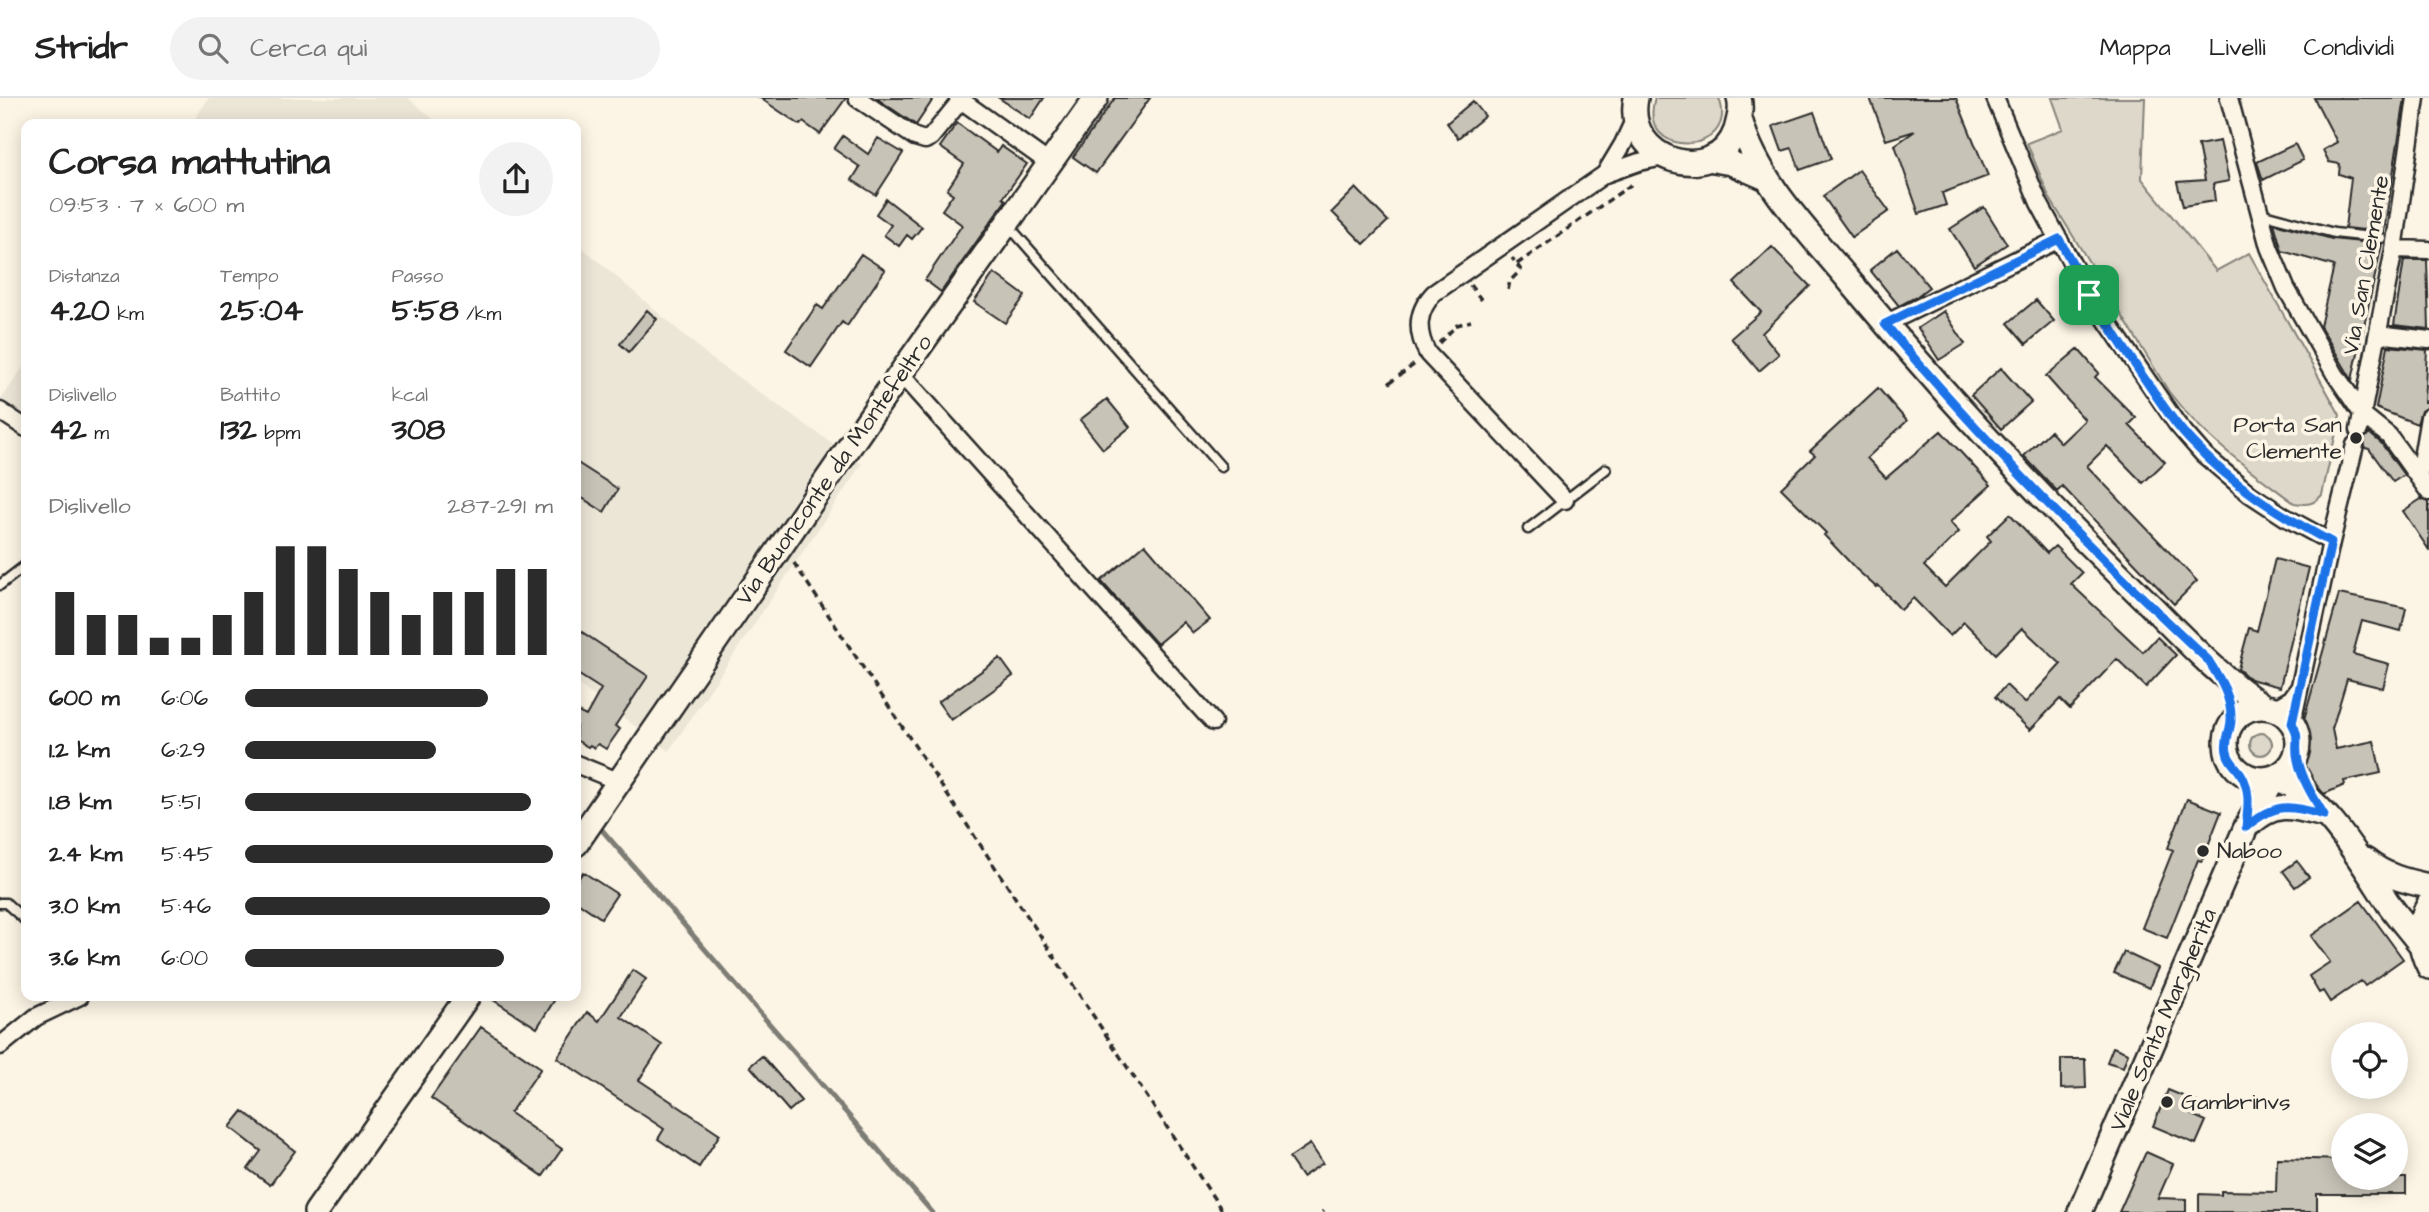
<!DOCTYPE html>
<html lang="it">
<meta charset="utf-8">
<style>
:root{--surface:#fff;--page:#f2f2f2;--text:#222;--muted:#767676;--line:#e0e0e0;--accent:#2b2b2b}
body{margin:0;font-family:"Architects Daughter",sans-serif;background:var(--page);color:var(--text);height:100vh;display:flex;flex-direction:column;font-size:26px;white-space:nowrap}
*{box-sizing:border-box;margin:0}
p{font-size:23px;color:var(--muted)}
.icon{flex:none;width:38px;height:38px;fill:none;stroke:currentColor;stroke-width:2;stroke-linecap:round;stroke-linejoin:round}
.map{position:relative;flex:1;overflow:hidden}
.side{position:absolute;left:21px;top:21px;width:560px;height:882px;display:flex;flex-direction:column;background:var(--surface);border-radius:14px;box-shadow:0 4px 18px #0003}
.side>*{flex:none}
.fabs{position:absolute;left:2331px;top:924px;display:grid;gap:14px}
.fabs a{display:grid;place-items:center;width:77px;height:77px;border-radius:50%;background:var(--surface);box-shadow:0 4px 18px #0003;font-size:35px}
.pin{position:absolute;display:grid;place-items:center;width:60px;height:60px;color:#fff;margin:-30px;border-radius:14px;box-shadow:0 4px 10px #0006}
.round{display:grid;place-items:center;flex:none;width:74px;height:74px;border-radius:37px;background:var(--page)}
.headline{display:flex;align-items:center;justify-content:space-between;height:119px;padding:0 28px}
h1{font-size:38px;font-weight:800;line-height:52px}
.stats{display:grid;grid-template-columns:repeat(3,1fr);gap:10px;height:119px;padding:7px 28px}
.stats div{display:grid;align-content:center}
.stats b{font-size:30px;font-weight:800}
.stats small{font-size:19px;font-weight:400}
.stats p{font-size:19px}
.chart{height:196px;padding:14px 28px}
.chart p{display:flex;justify-content:space-between}
.chart svg{width:100%;height:126px;margin-top:7px;stroke:var(--accent);stroke-width:6}
ul{padding:0 28px;list-style:none;font-size:23px}
li{display:grid;grid-template-columns:112px 84px 1fr;align-items:center;height:52px}
li i{height:18px;border-radius:9px;background:var(--accent)}
header{display:flex;align-items:center;gap:42px;box-sizing:border-box;height:98px;padding:0 35px;background:var(--surface);border-bottom:2px solid var(--line)}
header strong{font-size:33px}
nav{display:flex;gap:38px;margin-inline-start:auto;font-size:24px}
.search{width:490px;height:63px;background:var(--page);display:flex;align-items:center;gap:18px;box-sizing:border-box;padding:0 24px;border-radius:38px;color:var(--muted);font-size:26px}
.map>svg:first-child{display:block}
</style>
<header>
<strong>Stridr</strong>
<div class="search"><svg class="icon" aria-label="search" viewBox="0 0 24 24"><circle cx="10" cy="10" r="6"/><path d="M15 15l6 6"/></svg>Cerca qui</div>
<nav><a>Mappa</a><a>Livelli</a><a>Condividi</a></nav>
</header>
<div class="map">
<svg width="2429" height="1114" viewBox="0 0 2429 1114">
<rect width="100%" height="100%" fill="#fcf5e5"/>
<filter id="ink" filterUnits="userSpaceOnUse"><feTurbulence type="fractalNoise" baseFrequency=".0143" numOctaves="2"/><feDisplacementMap in="SourceGraphic" scale="14" xChannelSelector="R" yChannelSelector="G"/><feConvolveMatrix kernelMatrix="1 2 1 2 8 2 1 2 1" color-interpolation-filters="sRGB"/></filter>
<g filter="url(#ink)">
<!-- built -->
<path fill="#ece6d7" d="M209,0H408L439,26H191Z
M576,144L712,261L862,366L669,653L576,585Z
M26,265V331L0,317V303Z"/>
<!-- green -->
<path fill="#ded8ca" stroke="#84827a" stroke-width="2" d="M1655,0H1719C1741,58 1635,63 1655,0Z
M2052,0H2145L2142,81L2216,173L2249,155L2340,317L2322,397C2313,407 2307,407 2294,405C2249,371 2204,340 2169,294L2049,99L2027,45L2063,31Z
M2250 646a11 11 0 1 1 22 0a11 11 0 1 1-22 0Z"/>
<g fill="none" stroke-linecap="round" stroke-linejoin="round">
<!-- stream -->
<path stroke="#7d7b74" stroke-width="5" d="M592,704L606,681H605
M596,725L932,1114"/>
</g>
<!-- building -->
<path fill="#c8c3b7" stroke="#2b2b2b" stroke-width="2" d="M760,0H846L820,36L803,24L800,27Z
M876,0H934L916,27Z
M999,0H1044L1030,21Z
M1115,0H1150L1096,75L1073,59Z
M1870,0H1956L1988,78L1942,95L1946,107L1919,116L1895,47L1915,33L1886,42Z
M2314,0H2405L2384,134L2345,130L2351,80L2339,76L2340,66L2329,64L2323,52L2337,44Z
M1473,3L1485,18L1458,40L1447,25Z
M1814,14L1831,61L1800,72L1792,50L1782,53L1773,28Z
M957,25L997,54L1001,48L1027,66L1003,100L1006,102L941,194L925,182L962,127L942,112L953,96L947,92L964,66L940,49Z
M843,38L868,56L878,40L903,55L876,97L852,82L860,69L834,51Z
M2220,43L2229,83L2213,86L2215,103L2183,108L2177,84L2205,82L2198,47Z
M2295,46L2303,62L2263,82L2257,64Z
M1859,72L1889,113L1852,139L1823,98Z
M1356,90L1388,123L1364,146L1332,114Z
M886,101L922,129L912,141L907,137L899,148L884,137L891,127L876,116Z
M1984,109L2007,146L1974,168L1950,131Z
M2274,125L2332,141L2382,146L2352,282L2320,228L2334,168L2282,153Z
M1772,149L1810,188L1762,235L1779,256L1759,273L1731,240L1761,214L1734,185Z
M1897,150L1929,189L1916,199L1899,208L1870,172Z
M861,156L885,172L847,228L842,224L811,269L786,252L817,207L823,211Z
M2404,162H2427L2429,231L2394,227Z
M994,175L1025,198L1005,225L974,204Z
M2036,202L2054,223L2026,246L2008,225Z
M647,212L657,221L629,254L620,246Z
M1944,213L1965,246L1939,262L1918,230Z
M2388,248L2427,252L2424,304H2429V309L2421,313L2417,326L2376,310Z
M2078,251L2099,275L2095,279L2136,320L2129,327L2165,364L2143,385L2107,348L2087,368L2197,483L2174,506L2062,388L2057,393L2024,358L2050,333L2061,345L2085,322L2046,278Z
M2001,270L2031,304L2001,331L1971,297Z
M1878,290L1907,323L1867,360L1886,380L1941,333L1991,387L1950,424L1959,434L1924,468L1945,489L1991,443L1987,438L2010,416L2047,455L2055,448L2082,475L2071,486L2143,554L2157,539L2176,557L2146,589L2117,561L2070,611L2060,601L2030,632L1995,599L2006,587L2025,605L2061,566L2022,530L1996,556L1964,524L1950,538L1913,500L1901,512L1878,487L1876,489L1856,471L1824,437L1826,435L1781,390L1815,357L1810,353Z
M1107,301L1130,329L1103,351L1080,322Z
M2369,335L2381,345L2404,377L2393,384L2369,351L2365,350L2364,341Z
M576,364L618,391L604,414L576,396Z
M2421,401L2429,404V452L2403,413Z
M1145,446L1210,522L1193,535L1183,524L1157,546L1101,483Z
M2275,461L2309,470L2280,589L2250,581L2238,571L2249,530L2257,533Z
M2339,496L2406,510L2401,533L2362,523L2353,556L2389,566L2383,590L2347,581L2332,631L2336,651L2374,643L2381,675L2344,683L2345,687L2324,696L2317,688L2305,666L2303,625Z
M576,530L648,578L615,628L620,631L606,651L598,646L594,650L590,647L588,649L576,642V613L586,618L601,591L576,575Z
M1000,560L1013,578L951,622L938,604Z
M2187,701L2221,714L2202,763L2198,762L2167,840L2142,830L2173,752L2168,750Z
M2297,763L2309,779L2295,789L2283,773Z
M583,774L617,796L601,820L576,803V784Z
M2361,803L2403,861L2365,888L2361,883L2330,904L2323,893L2319,895L2309,878L2330,864L2311,838Z
M2124,854L2158,870L2149,890L2114,875Z
M633,872L646,881L621,919L662,947L639,982L720,1036L699,1069L658,1041L664,1031L557,960L587,914L599,923Z
M487,898H557L537,930Z
M481,929L541,970L510,1015L562,1051L543,1078L431,1000Z
M2113,949L2128,955L2123,969L2107,964Z
M762,958L801,1003L789,1013L750,968Z
M2061,961H2085L2086,990L2061,991Z
M2168,992L2197,1004L2192,1017L2206,1023L2196,1046L2153,1028Z
M243,1013L295,1053L270,1087L248,1071L261,1053L230,1029Z
M1310,1046L1323,1065L1302,1079L1289,1060Z
M2146,1054L2173,1066L2158,1100L2186,1101V1114H2119Z
M2277,1060L2343,1062V1080H2406V1096H2317V1114H2199V1096L2221,1097V1093L2276,1094Z"/>
<g fill="none" stroke-linecap="round" stroke-linejoin="round">
<!-- lane casing -->
<g stroke="#2b2b2b" stroke-width="13">
<path id="lane" d="M2260,115L2334,135L2381,140
M1008,127L1221,369
M1528,431L1606,371
M0,487L26,467
M0,805H6L26,823"/>
</g>
<!-- street casing -->
<g stroke="#2b2b2b" stroke-width="21">
<path id="street" d="M857,0L915,39L925,42L931,39L961,2
M958,0L1049,65
M1995,0L2039,105L2089,197L2177,326L2203,356L2250,396L2285,419L2331,444
M2229,0L2269,149L2286,190L2335,276L2363,317L2389,338L2429,394
M1605,76L1623,46L1635,20
M2394,151L2429,152
M1885,226L2059,141
M2378,236L2429,242
M900,275L1213,624
M0,313L26,330
M2359,332L2394,151L2416,0
M2419,378L2429,319
M1565,402L1428,256C1416,234 1416,214 1434,195L1605,76L1639,64L1664,59
M2273,611L2291,601L2299,590
M2292,625L2331,444L2355,347
M576,666L620,684
M0,948L36,919L80,898"/>
</g>
<!-- secondary casing -->
<g stroke="#2b2b2b" stroke-width="28">
<path id="secondary" d="M1636,0C1623,63 1715,91 1736,32C1739,21 1742,11 1739,0
M1740,21C1758,85 1810,135 1852,186C1942,294 2038,398 2139,496C2179,535 2218,579 2265,609
M1708,61L1731,65L1766,80
M2226 645a36 36 0 1 1 72 0a36 36 0 1 1-72 0Z
M2251,725C2277,702 2293,709 2324,717
M576,746L879,306L1096,0
M2365,762C2385,778 2404,783 2429,788
M2429,806C2417,826 2418,848 2429,869
M316,1114L468,898
M2080,1114L2246,729L2274,680C2321,693 2362,765 2388,805C2398,819 2410,833 2421,847"/>
</g>
<!-- path -->
<path stroke="#2b2b2b" stroke-width="3.5" stroke-dasharray="7 5" stroke-linecap="butt" d="M1517,166L1635,84
M1470,187L1484,205
M1508,192L1510,183L1521,172L1512,160
M1439,245L1457,227L1471,223
M1389,285L1415,266
M794,465L1223,1114
M1323,1114L1324,1113"/>
<!-- lane -->
<use href="#lane" stroke="#fcf5e5" stroke-width="8"/>
<!-- street -->
<use href="#street" stroke="#fcf5e5" stroke-width="16"/>
<!-- secondary -->
<use href="#secondary" stroke="#fcf5e5" stroke-width="23"/>
</g>
</g>
<g fill="none" stroke-linecap="round" stroke-linejoin="round" filter="url(#ink)">
<!-- route casing -->
<g stroke="#fff" stroke-width="14">
<path id="route" d="M2059,141C2084,188 2112,233 2142,277C2158,300 2173,325 2193,345C2232,387 2280,417 2331,444L2292,625C2301,640 2294,648 2298,662C2302,682 2314,700 2324,717C2288,707 2276,704 2246,729C2248,711 2251,692 2241,676C2236,668 2229,664 2227,654C2224,641 2231,633 2231,622C2232,599 2220,581 2208,562C2095,456 1984,345 1885,226Z"/>
</g>
<!-- route -->
<use href="#route" stroke="#1a73e8" stroke-width="9"/>
</g>
<!-- markers -->
<g fill="#2b2b2b" stroke="#fcf5e5" stroke-width="2.5">
<circle cx="2356" cy="340" r="7"/>
<circle cx="2203" cy="753" r="7"/>
<circle cx="2167" cy="1004" r="7"/>
</g>
<g text-anchor="middle" dominant-baseline="central" stroke-width="7" stroke-linejoin="round" paint-order="stroke">
<!-- street labels -->
<g font-size="23" fill="#2b2b2b" stroke="#fcf5e5">
<text transform="translate(2366 167) rotate(-80)">Via San Clemente</text>
<text transform="translate(834 372) rotate(-55)">Via Buonconte da Montefeltro</text>
<text transform="translate(2163 922) rotate(-67)">Viale Santa Margherita</text>
</g>
<!-- poi labels -->
<g font-size="23" fill="#2b2b2b" stroke="#fcf5e5" text-anchor="start">
<text x="2342" y="327" text-anchor="end">Porta San<tspan x="2342" dy="26">Clemente</tspan></text>
<text x="2217" y="753">Naboo</text>
<text x="2181" y="1004">Gambrinvs</text>
</g>
</g>
</svg>
<div class="fabs">
<a><svg class="icon" aria-label="locate" viewBox="0 0 24 24"><circle cx="12" cy="12" r="6"/><path d="M12 2v4M12 18v4M2 12h4M18 12h4"/></svg></a>
<a><svg class="icon" aria-label="layers" viewBox="0 0 24 24"><path d="M12 4l9 5-9 5-9-5zM3 14l9 5 9-5"/></svg></a>
</div>
<div class="pin" style="left:2089px;top:197px;background:#1e9e55"><svg class="icon" aria-label="arrive" viewBox="0 0 24 24"><path d="M6 21V4h12l-3 4 3 4H6"/></svg></div>
<section class="side">
<div class="headline"><div><h1>Corsa mattutina</h1><p>09:53 · 7 × 600 m</p></div><a class="round"><svg class="icon" aria-label="share" viewBox="0 0 24 24"><path d="M12 15V3M7 8l5-5 5 5M5 13v7h14v-7"/></svg></a></div>
<div class="stats">
<div><p>Distanza</p><b>4.20<small> km</small></b></div>
<div><p>Tempo</p><b>25:04</b></div>
<div><p>Passo</p><b>5:58<small> /km</small></b></div>
</div>
<div class="stats">
<div><p>Dislivello</p><b>42<small> m</small></b></div>
<div><p>Battito</p><b>132<small> bpm</small></b></div>
<div><p>kcal</p><b>308</b></div>
</div>
<div class="chart"><p><span>Dislivello</span>287–291 m</p>
<svg viewBox="0 0 160 44" preserveAspectRatio="none"><path d="M5 44V22M15 44V30M25 44V30M35 44V38M45 44V38M55 44V30M65 44V22M75 44V6M85 44V6M95 44V14M105 44V22M115 44V30M125 44V22M135 44V22M145 44V14M155 44V14"/></svg>
</div>
<ul>
<li><b>600 m</b>6:06<i style="width:79%"></i></li>
<li><b>1.2 km</b>6:29<i style="width:62%"></i></li>
<li><b>1.8 km</b>5:51<i style="width:93%"></i></li>
<li><b>2.4 km</b>5:45<i style="width:100%"></i></li>
<li><b>3.0 km</b>5:46<i style="width:99%"></i></li>
<li><b>3.6 km</b>6:00<i style="width:84%"></i></li>
</ul>
</section>
</div>
